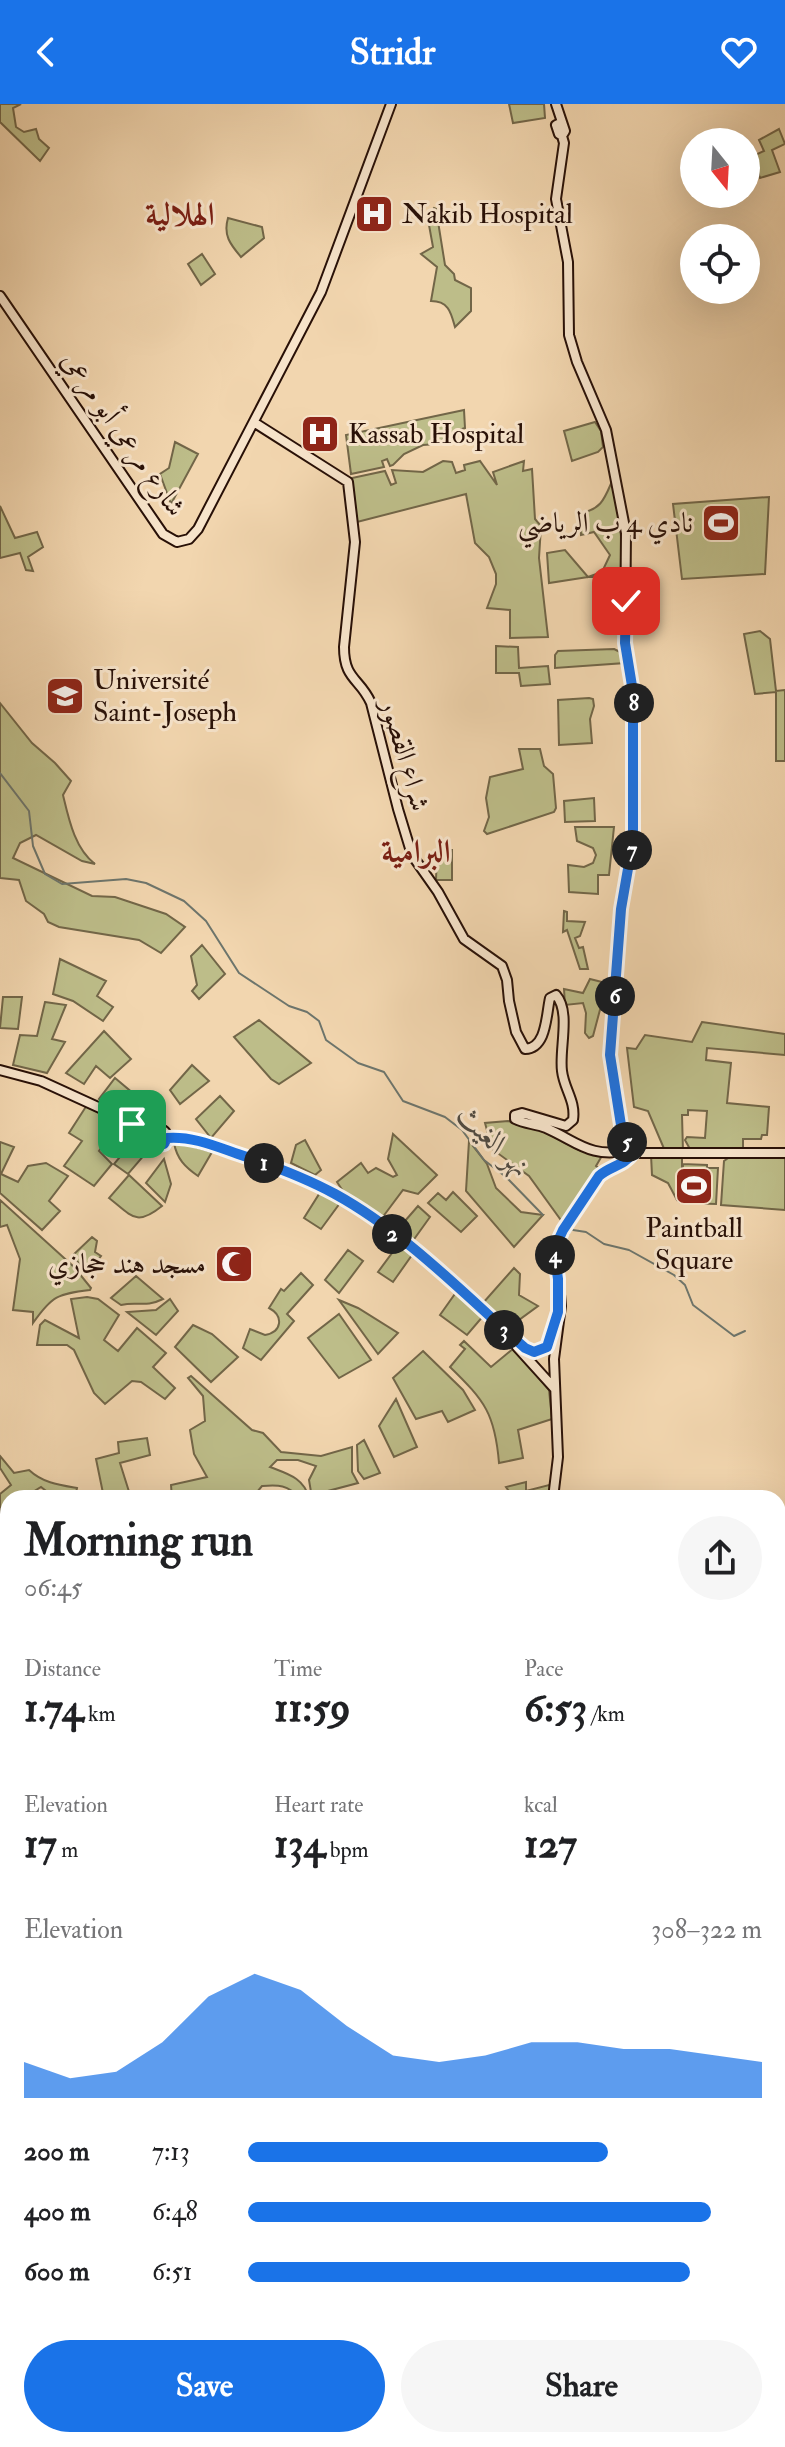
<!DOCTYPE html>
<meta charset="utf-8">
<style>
:root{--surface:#fff;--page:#f6f6f6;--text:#202124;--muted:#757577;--accent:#1a73e8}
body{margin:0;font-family:"IM FELL Double Pica",Amiri,serif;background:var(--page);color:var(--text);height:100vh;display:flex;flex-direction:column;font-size:30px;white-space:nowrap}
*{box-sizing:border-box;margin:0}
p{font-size:26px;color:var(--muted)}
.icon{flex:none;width:44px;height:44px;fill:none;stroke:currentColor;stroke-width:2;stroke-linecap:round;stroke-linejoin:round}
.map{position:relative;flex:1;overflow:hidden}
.panel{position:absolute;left:0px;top:1386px;width:786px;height:958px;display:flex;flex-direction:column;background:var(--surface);border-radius:24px 24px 0 0;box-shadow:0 8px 32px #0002}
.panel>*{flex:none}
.needle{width:52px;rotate:162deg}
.buttons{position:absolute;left:680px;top:24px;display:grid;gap:16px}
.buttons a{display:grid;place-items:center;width:80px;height:80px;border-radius:50%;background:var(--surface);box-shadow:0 8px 32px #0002;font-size:40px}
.pin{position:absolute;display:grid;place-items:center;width:68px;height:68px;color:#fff;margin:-34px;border-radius:16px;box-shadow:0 4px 12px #0006}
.km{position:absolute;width:40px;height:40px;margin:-20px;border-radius:50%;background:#222;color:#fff;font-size:22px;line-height:40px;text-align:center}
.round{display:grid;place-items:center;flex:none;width:84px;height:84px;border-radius:42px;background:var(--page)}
.overview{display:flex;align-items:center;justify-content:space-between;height:136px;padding:0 24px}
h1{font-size:44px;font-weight:700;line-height:60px}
.figures{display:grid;grid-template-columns:repeat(3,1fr);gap:12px;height:136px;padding:8px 24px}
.figures div{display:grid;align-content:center}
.figures b{font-size:40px;font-weight:700}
.figures small{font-size:22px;font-weight:400}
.figures p{font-size:22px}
.chart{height:224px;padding:16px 24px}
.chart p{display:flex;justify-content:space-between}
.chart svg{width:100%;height:144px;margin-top:8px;fill:var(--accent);opacity:.7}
.cta{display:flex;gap:16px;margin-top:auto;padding:16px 24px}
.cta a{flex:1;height:92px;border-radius:48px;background:var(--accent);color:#fff;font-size:32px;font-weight:700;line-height:92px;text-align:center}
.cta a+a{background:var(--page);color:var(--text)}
ul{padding:0 24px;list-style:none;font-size:26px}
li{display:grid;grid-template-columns:128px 96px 1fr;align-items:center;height:60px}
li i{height:20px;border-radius:10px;background:var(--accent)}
header{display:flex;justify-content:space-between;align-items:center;height:104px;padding:0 24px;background:var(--accent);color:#fff;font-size:36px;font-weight:700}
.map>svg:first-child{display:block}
</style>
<header><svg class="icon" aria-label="back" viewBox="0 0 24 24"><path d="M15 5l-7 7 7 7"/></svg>Stridr<svg class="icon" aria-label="heart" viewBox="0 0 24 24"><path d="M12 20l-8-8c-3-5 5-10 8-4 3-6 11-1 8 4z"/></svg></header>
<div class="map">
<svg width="785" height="2343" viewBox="0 0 785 2343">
<rect width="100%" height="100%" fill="#f2d6af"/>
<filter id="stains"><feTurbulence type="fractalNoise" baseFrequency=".0025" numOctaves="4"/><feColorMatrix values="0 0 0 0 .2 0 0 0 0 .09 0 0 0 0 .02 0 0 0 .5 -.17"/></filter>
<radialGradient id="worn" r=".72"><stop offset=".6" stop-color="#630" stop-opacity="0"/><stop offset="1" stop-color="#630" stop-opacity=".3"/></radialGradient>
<!-- green -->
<path fill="#bdbd89" stroke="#726648" stroke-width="2" d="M0,0H21L13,4L16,23L24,28L36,25L39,35L49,44L40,57L0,18Z
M509,0H544L545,14L513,19Z
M779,25L785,40L772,46L780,68L760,74L753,52L764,47L759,36Z
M434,104L436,105L445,161L454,170L455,176L471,184V207L455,223C451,209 449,197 431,197L437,163L421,150L433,143L429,121L424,117Z
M228,114L262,123L264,134L241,153C230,140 223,131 228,114Z
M202,150L215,170L201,181L188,160Z
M464,306L465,324L453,328L437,340L423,341L404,350L393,361L390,362L387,355L382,357L384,363L351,370L346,331Z
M595,318L601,327L603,343L598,348L572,357L564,327Z
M175,338L198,350L171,400L160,370L169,364Z
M443,357L452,358L456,369L465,366L464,361L480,357L497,381L493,368L524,357L523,367L532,365L535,415L541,422L539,454L548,533L510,534V506L487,504L496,480V470L489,453L475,439L466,390L357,418L352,374L385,367L391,381L396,379L392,366L423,368Z
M613,375L622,439V473H588L549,479L547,449L565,446L588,473L602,468L610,451L594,428L581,431L580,409C602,406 605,393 613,375Z
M769,393L765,470L682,475L673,400Z
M0,402L15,434L37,428L43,443L28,453L33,467L26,466L20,449L0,454Z
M760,527L770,535L776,587L785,586V657H776V588L755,590L744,530Z
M496,542L518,543L519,564L548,562L550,580L521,582L519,569H496Z
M614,545L622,549L625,559L555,564V551L558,547Z
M589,594L593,595L594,602L590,615L592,639L559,641L558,596Z
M0,599L32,639L55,659L71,677L63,691C69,716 75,745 95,760L82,757L36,731L20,739L13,754L92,792L115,793L166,810L185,823L161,849L139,836L59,823L48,818L44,810L26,797L19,776L0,774Z
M519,645H540L544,662L553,670L556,704L554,708L487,730L484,727L489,713L486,694L490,673L523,665Z
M594,694L595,717L565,718L564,697Z
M575,723H614L609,771H598V790L569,788L568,761L584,763L593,759L596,751L593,744L577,737Z
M437,746H452V776H436Z
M564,807L567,808V817L585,818L580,832L575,834L579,844L583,843L588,865H580L567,826L563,828Z
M202,841L225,870L199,895L192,887L197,881L191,852Z
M60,855L106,877L97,892L113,903L103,917L73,897L53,890Z
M590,875L610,880L608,898L601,902L593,932L589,934L585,929L586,909L583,899L565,901L564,885L583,889Z
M3,893H22L18,925L0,924Z
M45,898L66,901L52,935L65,938L47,969L13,961L20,931L37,932Z
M259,916L311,959L279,980L271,975L234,933Z
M702,918L785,930V951L707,944L706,956L731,959L727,999L769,1003L767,1031H762L761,1035H743V1047H691L685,1036L687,1033L705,1034L707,1007L688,1006V1011H682L683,1048L665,1047L648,1007L634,1003L627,944L636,945L645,931L692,938Z
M104,927L131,955L110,974L96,962L84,980L66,969Z
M192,961L209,977L180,1000L170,986Z
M115,974L134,990L121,1008L99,995Z
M220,992L234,1007L211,1034L196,1015Z
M87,1001L113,1017L116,1024L99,1047L112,1060L94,1082L64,1062L82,1037L69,1029Z
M508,1017L542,1027L579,1046L603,1050L596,1062L600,1065L563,1119L529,1072L492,1045L485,1019Z
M393,1030L437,1071L418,1090L403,1086L382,1114L343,1087L337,1078L361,1059L368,1069L376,1064L393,1073L397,1071L388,1055Z
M138,1031L152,1042L128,1070L114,1060Z
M305,1036L321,1066L315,1071L291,1059L296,1041Z
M469,1037L487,1060L496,1084L521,1108L543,1111L514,1143L466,1087Z
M0,1038L14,1043L1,1070L18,1078L28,1062L46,1059L68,1072L49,1097L60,1107L42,1126L0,1089Z
M179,1038L212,1048L198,1072C185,1063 177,1055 174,1039Z
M651,1051H682V1083L683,1060L707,1061V1064H718L716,1100L681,1099L677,1096L668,1079L652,1071Z
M731,1052H785V1106L721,1101L724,1057Z
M164,1055L171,1080L165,1098L146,1079Z
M129,1071L162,1102C136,1123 132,1112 109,1094Z
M321,1087L340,1099L321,1125L304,1114Z
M453,1088L477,1112L461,1128L428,1099L438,1089L446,1096Z
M0,1096L74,1163L91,1184L90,1186C57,1190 52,1192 33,1219V1208L13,1206L20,1155L7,1121L0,1123Z
M418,1102L430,1113L412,1138L398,1125Z
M92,1133L97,1137L95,1148L101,1152L88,1169L72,1152Z
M398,1141L412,1151L393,1178L378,1168Z
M348,1146L363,1157L339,1189L325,1176Z
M514,1164L520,1170L519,1191L538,1202L508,1224L483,1199Z
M301,1169L313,1181L287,1210L294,1217L261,1256L243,1244L250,1225L265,1231C282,1228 284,1212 269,1204L281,1185L284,1187Z
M136,1172L163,1195C145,1204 138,1197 121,1201L111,1194Z
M457,1187L484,1211L467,1231L440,1211Z
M87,1193L98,1195L119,1211L104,1236L118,1247L137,1224L166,1249L153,1263L175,1284L165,1295L141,1278L132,1277L105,1300L94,1289L74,1246L67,1241H37L40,1221L45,1216L79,1234L71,1195Z
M170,1195L178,1207L156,1231L127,1208L156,1206Z
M339,1196L358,1204L398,1229L378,1250Z
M339,1210L371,1256L339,1274L308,1234Z
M193,1221L212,1230L238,1253L211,1278L175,1243Z
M464,1237L491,1263L514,1244L549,1286L552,1315L518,1326L523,1354L499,1359C495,1310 485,1297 450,1263L465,1245L460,1241Z
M423,1247L463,1286L475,1306L448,1318L442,1307L416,1315L393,1274Z
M191,1272L252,1326L263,1329L281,1348L321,1352L352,1343V1368L358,1379L324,1388L320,1390L323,1394H312L309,1376L316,1362L298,1356H277L270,1363C288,1370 304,1374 309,1394H298C289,1380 277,1381 262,1382L252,1394H172L171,1381L207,1373L194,1350L190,1326L205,1317L203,1292L188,1274Z
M396,1295L417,1343L394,1353L379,1322Z
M147,1334L150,1351L120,1359L131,1394H104L96,1355L119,1349L118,1338Z
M364,1336L380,1369L364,1375L358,1367L357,1341Z
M0,1352L14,1369L29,1366C43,1379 59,1381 77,1384L75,1394H55L41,1383L33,1388L35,1394H8V1434H0V1390L11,1381L0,1364Z
M526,1378V1387L549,1381L552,1384L550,1394H509L511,1390L506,1383Z
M785,1446V1529L778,1543V1448Z
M1,1669L8,1670V1734L0,1728Z
M7,2161L8,2229H1L0,2172L3,2163Z"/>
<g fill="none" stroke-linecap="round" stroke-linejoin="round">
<!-- stream -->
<path stroke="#6d756c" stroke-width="2" d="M0,669L29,707L33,742L45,770L62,780L126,775L146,779L184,797L206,817L239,869L289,902L307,908L319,917L326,936L358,959L384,968L403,997L445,1013L462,1026L484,1056L506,1073L543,1111
M573,1126L586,1128L604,1140L629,1146L674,1171L685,1181L693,1201L734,1232L745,1227"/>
<!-- secondary casing -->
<g stroke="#281007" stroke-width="12">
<path id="secondary" d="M556,0L562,18
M562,18L565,27L562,32L559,30L556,21Z
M562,32L564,39L556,95L568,158L569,231L577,258L606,326L626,429L625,528L633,588V736L621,805L610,951L621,1021L632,1049
M0,192L163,430L177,438L189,435L198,425L321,188L391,0
M255,319L348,378L355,438L344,543C344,576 360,574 371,599L398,705L412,751L438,788L464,835L502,862L507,876L509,897L516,928L525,945C547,944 546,911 550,894L556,891C571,908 559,945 562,967C564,985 576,997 573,1016L566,1022L522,1009L515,1011V1015C525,1020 536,1020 546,1024C578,1038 590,1055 630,1046
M0,966L41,977L111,1009L157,1026
M127,1016L152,1037
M151 1033a8 8 0 1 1 16 0a8 8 0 1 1-16 0Z
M167,1034C192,1032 215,1042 238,1050C272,1061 304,1073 335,1090C406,1129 465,1191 525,1244L537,1248L550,1241
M633,1049H785
M558,1137L599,1072C609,1062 624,1062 633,1049
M517,1243L555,1285
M553,1394L558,1353L554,1255L561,1202L557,1155L559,1132
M778,1879L785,1877
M0,1949H8
M0,2031L8,2030
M0,2047L8,2051
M0,2077L8,2076
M778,2146L785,2151"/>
</g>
<!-- secondary -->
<use href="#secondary" stroke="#f7e4cb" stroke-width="8"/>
</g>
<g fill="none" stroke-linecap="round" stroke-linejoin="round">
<!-- route casing -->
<g stroke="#fff" stroke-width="16">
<path id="route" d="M132,1020L157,1041L164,1040L167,1034C192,1032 215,1042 238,1050C271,1061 304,1073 335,1090C406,1129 465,1191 525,1244L534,1248L547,1243L558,1208V1175L555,1153L557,1139L563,1126L599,1072C610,1062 624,1062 633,1049L621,1021L610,951L621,805L633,736V588L625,539L626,497"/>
</g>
<!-- route -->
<use href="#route" stroke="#1a73e8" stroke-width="10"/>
</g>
<!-- icons -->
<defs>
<g id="hospital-square" transform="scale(2)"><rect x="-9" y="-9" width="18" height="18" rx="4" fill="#8f2418" stroke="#f7e4cb"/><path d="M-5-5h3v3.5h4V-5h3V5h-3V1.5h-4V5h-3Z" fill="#fff"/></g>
<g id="stadium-square" transform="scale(2)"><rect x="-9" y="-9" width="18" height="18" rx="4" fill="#8f2418" stroke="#f7e4cb"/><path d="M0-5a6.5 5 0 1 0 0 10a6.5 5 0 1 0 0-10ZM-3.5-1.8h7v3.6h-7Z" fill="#fff"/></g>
<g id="university-square" transform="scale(2)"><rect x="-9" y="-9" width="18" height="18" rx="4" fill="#8f2418" stroke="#f7e4cb"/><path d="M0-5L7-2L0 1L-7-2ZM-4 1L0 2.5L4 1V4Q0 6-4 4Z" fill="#fff"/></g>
<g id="mosque-square" transform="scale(2)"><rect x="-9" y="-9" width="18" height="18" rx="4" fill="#8f2418" stroke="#f7e4cb"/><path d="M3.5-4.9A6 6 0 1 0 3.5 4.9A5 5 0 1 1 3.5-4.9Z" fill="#fff"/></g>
</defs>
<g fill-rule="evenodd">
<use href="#hospital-square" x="374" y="110"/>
<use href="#hospital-square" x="320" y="330"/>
<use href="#stadium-square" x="721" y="419"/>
<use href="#university-square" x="65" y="592"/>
<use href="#stadium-square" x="694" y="1082"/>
<use href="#mosque-square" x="234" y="1160"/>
</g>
<g text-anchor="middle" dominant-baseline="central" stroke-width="6" stroke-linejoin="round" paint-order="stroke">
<!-- poi labels -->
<g font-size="28" fill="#281007" stroke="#f7e4cb" text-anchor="start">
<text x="402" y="110">Nakib Hospital</text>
<text x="348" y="330">Kassab Hospital</text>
<text x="693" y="419" text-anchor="end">نادي 4 ب الرياضي</text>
<text x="93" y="576">Université<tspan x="93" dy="32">Saint-Joseph</tspan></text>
<text x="694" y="1124" text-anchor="middle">Paintball<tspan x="694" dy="32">Square</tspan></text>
<text x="206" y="1160" text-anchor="end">مسجد هند حجازي</text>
</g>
<!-- street labels -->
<g font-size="28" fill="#281007" stroke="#f7e4cb">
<text transform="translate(123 330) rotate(55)">شارع مرعي أبو مرعي</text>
<text transform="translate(405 651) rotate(74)">شراع القصور</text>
</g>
<!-- water labels -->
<g font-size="30" font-style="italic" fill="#504b42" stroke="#f7e4cb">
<text transform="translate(494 1037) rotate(44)">نهر الغيث</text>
</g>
<!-- quarter labels -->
<g font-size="32" font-weight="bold" fill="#7a1f14" stroke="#f7e4cb">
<text x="180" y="111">الهلالية</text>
<text x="416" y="748">البرامية</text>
</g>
</g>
<rect width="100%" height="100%" filter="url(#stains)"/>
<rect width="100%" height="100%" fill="url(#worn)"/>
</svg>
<div class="buttons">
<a><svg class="needle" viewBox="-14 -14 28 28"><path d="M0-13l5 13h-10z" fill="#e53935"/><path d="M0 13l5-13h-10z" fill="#757577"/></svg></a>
<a><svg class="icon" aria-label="locate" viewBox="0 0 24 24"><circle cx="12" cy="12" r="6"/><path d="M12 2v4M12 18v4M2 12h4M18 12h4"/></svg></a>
</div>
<div class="pin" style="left:132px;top:1020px;background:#1e9e55"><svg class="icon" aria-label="arrive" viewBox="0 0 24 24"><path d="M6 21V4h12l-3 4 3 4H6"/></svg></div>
<div class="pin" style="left:626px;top:497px;background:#d93025"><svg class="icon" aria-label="check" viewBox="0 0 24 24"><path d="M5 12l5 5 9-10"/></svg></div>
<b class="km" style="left:264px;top:1059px">1</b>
<b class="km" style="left:392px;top:1130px">2</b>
<b class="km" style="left:504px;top:1226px">3</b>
<b class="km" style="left:555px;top:1151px">4</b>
<b class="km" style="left:627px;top:1038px">5</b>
<b class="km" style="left:615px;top:892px">6</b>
<b class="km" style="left:632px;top:746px">7</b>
<b class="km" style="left:634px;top:599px">8</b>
<section class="panel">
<div class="overview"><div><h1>Morning run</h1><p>06:45</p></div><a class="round"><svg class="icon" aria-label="share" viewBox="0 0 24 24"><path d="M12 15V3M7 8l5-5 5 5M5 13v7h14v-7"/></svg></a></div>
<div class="figures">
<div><p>Distance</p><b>1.74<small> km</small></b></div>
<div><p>Time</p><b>11:59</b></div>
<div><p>Pace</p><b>6:53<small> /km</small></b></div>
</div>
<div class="figures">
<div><p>Elevation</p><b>17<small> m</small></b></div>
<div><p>Heart rate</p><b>134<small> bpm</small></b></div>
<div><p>kcal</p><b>127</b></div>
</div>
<div class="chart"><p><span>Elevation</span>308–322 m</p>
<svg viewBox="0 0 160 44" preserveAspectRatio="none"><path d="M0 44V33L10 38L20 36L30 27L40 13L50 6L60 11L70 22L80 31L90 33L100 31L110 27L120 27L130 29L140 29L150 31L160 33V44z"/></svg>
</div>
<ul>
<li><b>200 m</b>7:13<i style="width:70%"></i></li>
<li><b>400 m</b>6:48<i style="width:90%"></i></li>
<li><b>600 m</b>6:51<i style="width:86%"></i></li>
</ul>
<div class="cta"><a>Save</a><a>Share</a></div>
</section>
</div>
